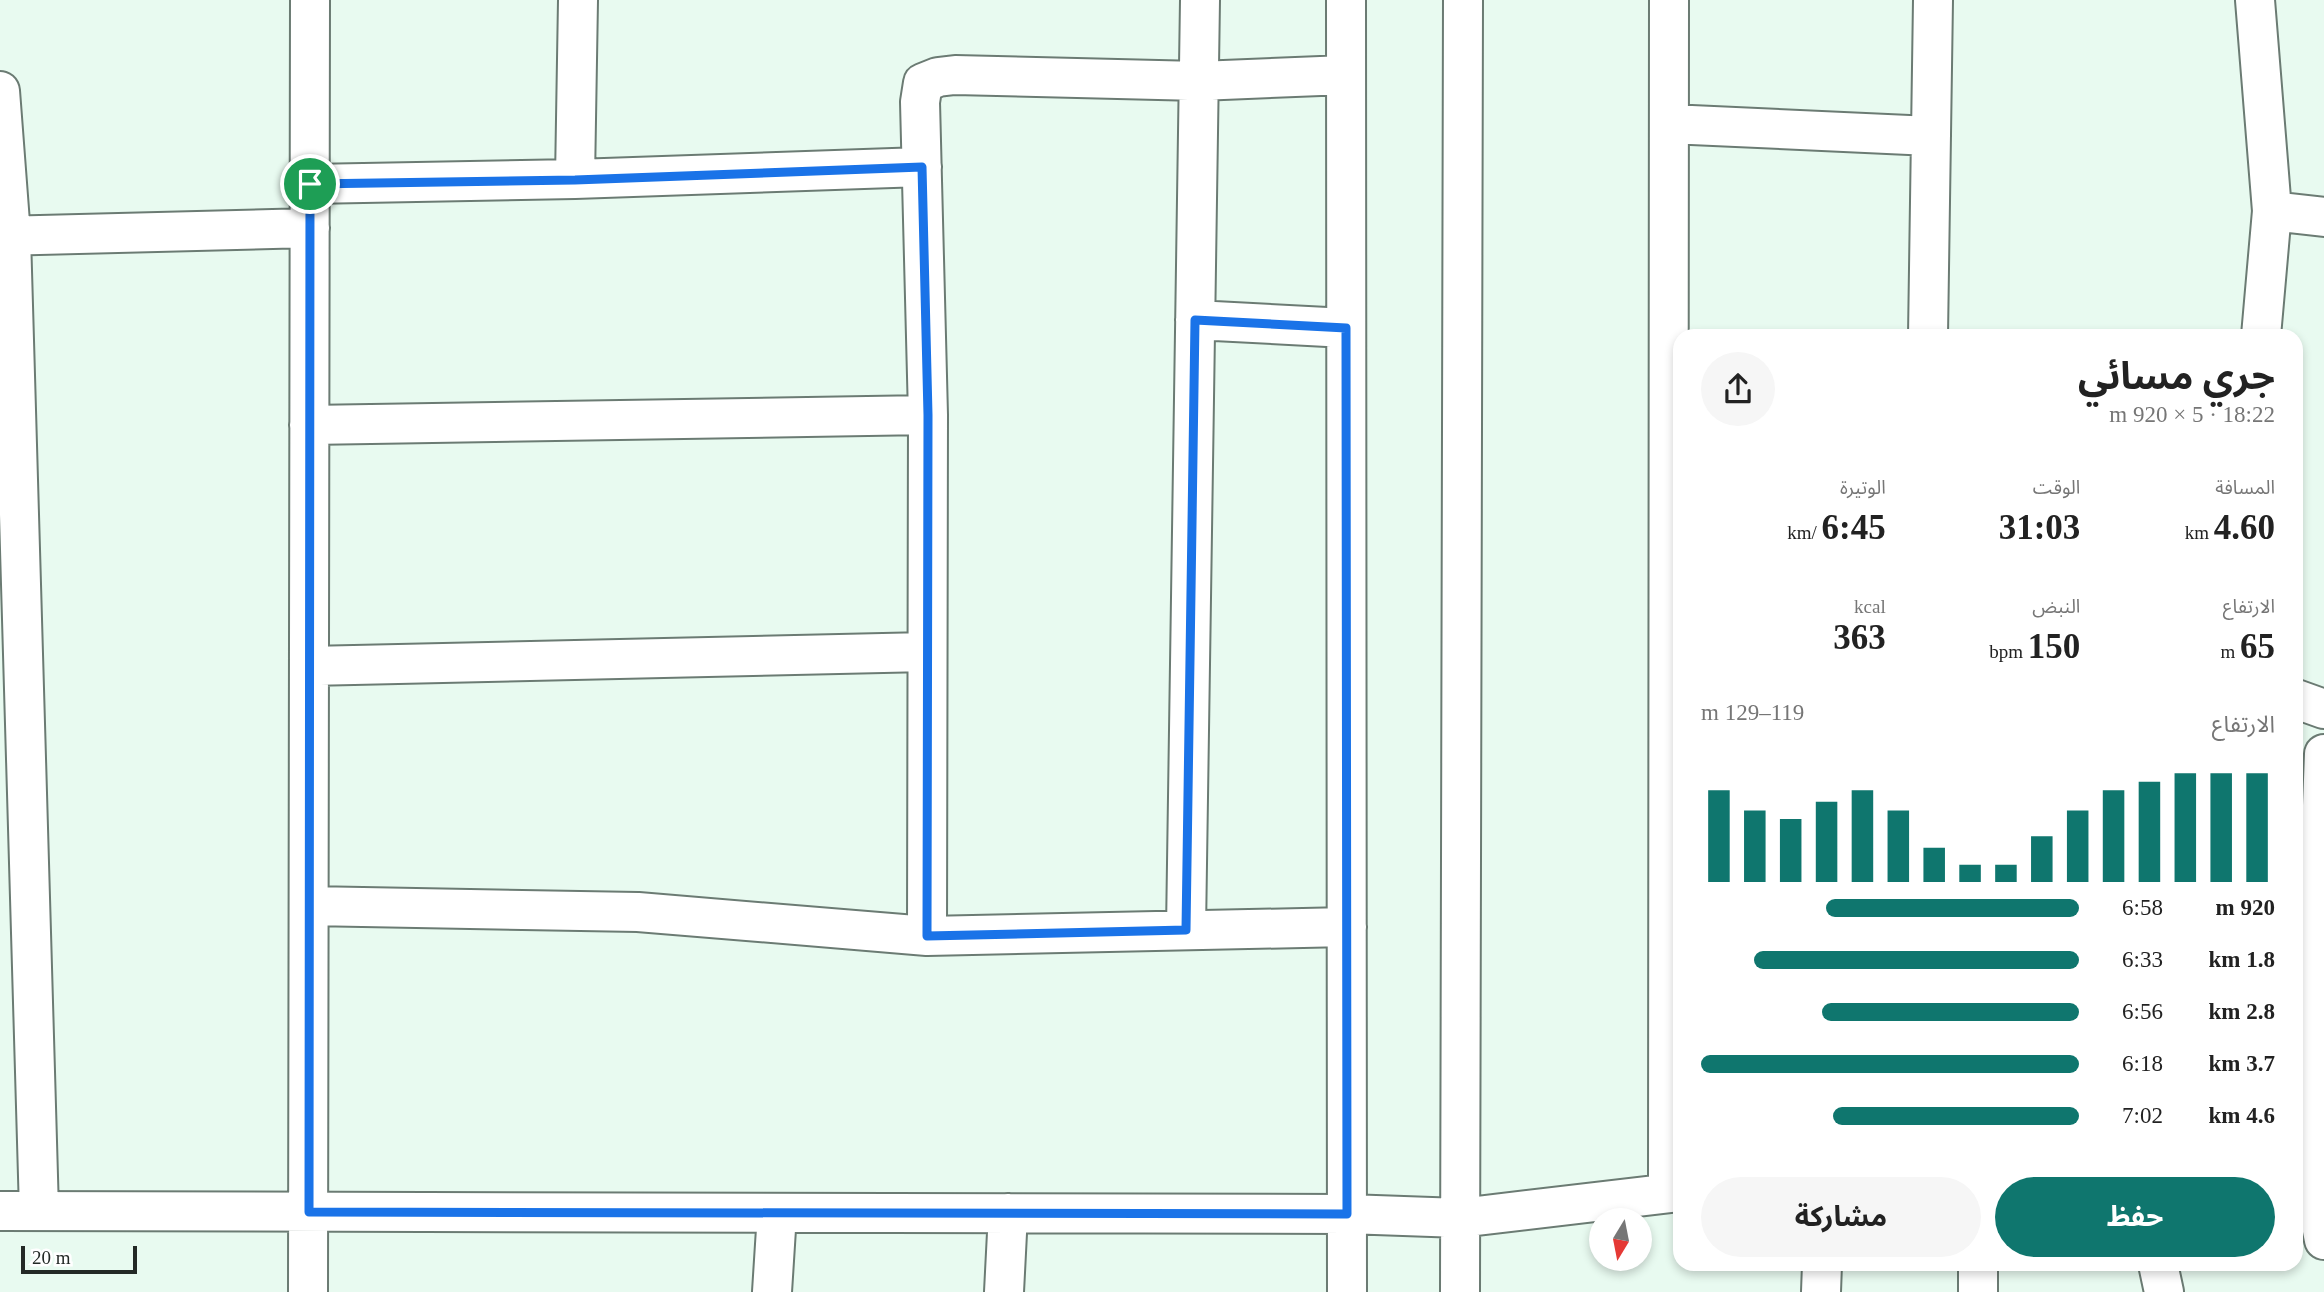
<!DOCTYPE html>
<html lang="ar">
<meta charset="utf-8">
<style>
:root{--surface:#fff;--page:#f6f6f6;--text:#222;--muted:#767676;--accent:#0f766e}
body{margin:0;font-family:"Times New Roman","Noto Sans Arabic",serif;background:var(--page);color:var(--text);direction:rtl;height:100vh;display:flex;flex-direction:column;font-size:26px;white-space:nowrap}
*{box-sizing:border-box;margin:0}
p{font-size:23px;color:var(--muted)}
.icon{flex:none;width:38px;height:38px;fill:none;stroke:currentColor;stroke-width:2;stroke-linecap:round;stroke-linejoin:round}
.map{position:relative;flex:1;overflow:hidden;direction:ltr}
.panel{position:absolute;left:1673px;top:329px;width:630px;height:942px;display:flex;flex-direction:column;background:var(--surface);border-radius:21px;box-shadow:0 4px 10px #0003;direction:rtl}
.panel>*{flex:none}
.needle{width:46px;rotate:190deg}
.fabs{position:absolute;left:1589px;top:1208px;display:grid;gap:14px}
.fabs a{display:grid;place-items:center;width:63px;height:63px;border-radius:50%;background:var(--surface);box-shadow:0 4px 10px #0003;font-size:35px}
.scale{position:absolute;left:21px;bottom:18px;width:116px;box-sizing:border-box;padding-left:7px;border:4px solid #232926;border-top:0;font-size:19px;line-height:24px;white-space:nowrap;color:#232926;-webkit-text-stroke:5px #fff;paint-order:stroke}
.pin{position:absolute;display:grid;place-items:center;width:60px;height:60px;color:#fff;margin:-30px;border:4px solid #fff;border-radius:50%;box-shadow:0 2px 7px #0007}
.round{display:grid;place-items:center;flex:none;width:74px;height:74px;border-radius:37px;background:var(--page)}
.head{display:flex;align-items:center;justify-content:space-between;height:119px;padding:0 28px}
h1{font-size:38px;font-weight:700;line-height:52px}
.figures{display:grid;grid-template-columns:repeat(3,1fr);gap:10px;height:119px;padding:7px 28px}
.figures div{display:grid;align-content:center}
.figures b{font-size:35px;font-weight:700}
.figures small{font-size:19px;font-weight:400}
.figures p{font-size:19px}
.chart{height:196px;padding:14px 28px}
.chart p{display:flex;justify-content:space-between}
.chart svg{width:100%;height:126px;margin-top:7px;stroke:var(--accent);stroke-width:6}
.primary-button{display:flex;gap:14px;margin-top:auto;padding:14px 28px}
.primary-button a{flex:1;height:80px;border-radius:42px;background:var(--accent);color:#fff;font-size:28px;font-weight:700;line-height:80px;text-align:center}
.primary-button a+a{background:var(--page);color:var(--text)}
ul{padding:0 28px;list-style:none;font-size:23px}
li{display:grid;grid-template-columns:112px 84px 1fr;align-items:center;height:52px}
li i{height:18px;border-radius:9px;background:var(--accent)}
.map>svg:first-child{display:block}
</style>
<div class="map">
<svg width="2324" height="1292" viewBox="0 0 2324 1292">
<rect width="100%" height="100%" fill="#e8faf0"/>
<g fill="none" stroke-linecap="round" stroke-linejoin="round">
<!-- minor casing -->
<g stroke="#6b7b73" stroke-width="42">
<path id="minor" d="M1346,0L1347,1292
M2255,0L2272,211L2324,217
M0,91L11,236L39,1211
M1669,124L1931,136
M575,179L578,0
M310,184L575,179L922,167
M0,236L310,228
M1195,320L1346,328
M1928,336L1933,0
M2261,336L2272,211
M309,425L928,415
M309,666L927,652
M2296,699L2324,709
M2324,754L2317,935L2315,1195L2324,1240
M309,906L638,912L927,936L1347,927
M1186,930L1200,0
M927,936L928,415L920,102L923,83L938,77L955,75L1199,81L1346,75
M1668,1192L1669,0
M0,1211L1347,1214L1460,1218L1680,1192
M1978,1264V1292
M2158,1264L2164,1292
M308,1292L310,0
M772,1292L777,1213
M1004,1292L1008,1213
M1460,1292L1463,0
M1821,1292L1822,1264"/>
</g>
<!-- minor -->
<use href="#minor" stroke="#fff" stroke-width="38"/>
</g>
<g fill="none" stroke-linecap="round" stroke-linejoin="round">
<!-- route casing -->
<g stroke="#fff" stroke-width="14">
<path id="route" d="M922,167L928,415L927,936L1186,930L1195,320L1346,328L1347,1214L309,1212L310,184L575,180Z"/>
</g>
<!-- route -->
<use href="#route" stroke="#1a73e8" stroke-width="9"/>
</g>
</svg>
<div class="fabs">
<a><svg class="needle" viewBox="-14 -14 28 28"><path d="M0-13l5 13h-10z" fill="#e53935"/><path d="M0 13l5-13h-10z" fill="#767676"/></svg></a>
</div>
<div class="scale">20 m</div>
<div class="pin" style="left:310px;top:184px;background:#1e9e55"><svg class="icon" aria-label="arrive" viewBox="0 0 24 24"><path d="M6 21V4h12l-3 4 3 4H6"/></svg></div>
<section class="panel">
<div class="head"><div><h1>جري مسائي</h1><p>18:22 · 5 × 920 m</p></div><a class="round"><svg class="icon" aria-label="share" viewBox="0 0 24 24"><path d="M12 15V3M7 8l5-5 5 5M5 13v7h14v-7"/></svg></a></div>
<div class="figures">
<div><p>المسافة</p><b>4.60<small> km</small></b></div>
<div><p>الوقت</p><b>31:03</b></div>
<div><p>الوتيرة</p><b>6:45<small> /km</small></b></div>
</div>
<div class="figures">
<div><p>الارتفاع</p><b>65<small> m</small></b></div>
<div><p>النبض</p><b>150<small> bpm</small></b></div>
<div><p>kcal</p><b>363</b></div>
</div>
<div class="chart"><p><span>الارتفاع</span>119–129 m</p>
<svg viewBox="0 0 160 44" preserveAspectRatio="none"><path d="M5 44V12M15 44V19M25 44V22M35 44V16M45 44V12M55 44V19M65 44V32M75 44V38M85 44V38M95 44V28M105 44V19M115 44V12M125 44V9M135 44V6M145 44V6M155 44V6"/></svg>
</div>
<ul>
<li><b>920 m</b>6:58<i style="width:67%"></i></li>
<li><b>1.8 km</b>6:33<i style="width:86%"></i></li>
<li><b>2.8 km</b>6:56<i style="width:68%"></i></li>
<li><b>3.7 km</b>6:18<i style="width:100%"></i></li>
<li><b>4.6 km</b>7:02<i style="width:65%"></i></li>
</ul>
<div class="primary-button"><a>حفظ</a><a>مشاركة</a></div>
</section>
</div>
